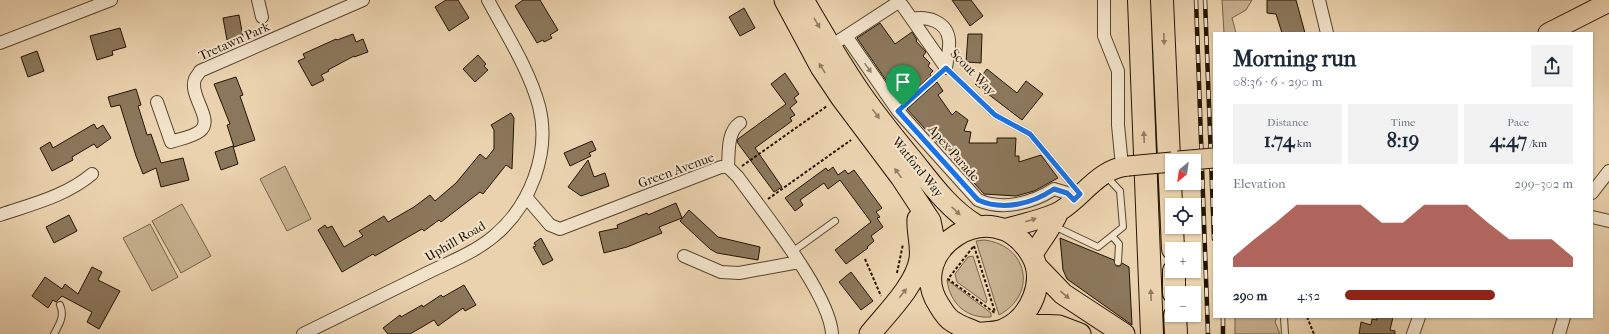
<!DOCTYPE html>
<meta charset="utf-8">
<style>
:root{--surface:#fff;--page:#f2f2f3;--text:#1f2937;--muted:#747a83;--accent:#8f2418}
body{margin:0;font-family:"IM FELL French Canon",serif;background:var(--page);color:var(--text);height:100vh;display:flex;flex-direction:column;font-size:15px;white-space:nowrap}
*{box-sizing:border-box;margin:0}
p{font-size:13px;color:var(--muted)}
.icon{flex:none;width:22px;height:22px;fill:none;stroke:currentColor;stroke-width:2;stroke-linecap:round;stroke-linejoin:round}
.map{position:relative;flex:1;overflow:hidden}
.panel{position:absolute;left:1213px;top:32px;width:380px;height:286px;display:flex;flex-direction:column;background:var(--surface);border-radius:0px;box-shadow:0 1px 3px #0004}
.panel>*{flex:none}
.needle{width:26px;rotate:209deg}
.buttons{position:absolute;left:1165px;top:154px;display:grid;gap:8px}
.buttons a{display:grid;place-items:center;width:36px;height:36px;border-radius:0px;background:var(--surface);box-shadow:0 1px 3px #0004;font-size:20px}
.pin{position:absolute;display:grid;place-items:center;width:34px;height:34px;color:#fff;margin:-41px -17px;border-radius:50% 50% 50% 0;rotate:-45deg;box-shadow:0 0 4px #0007}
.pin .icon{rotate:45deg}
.round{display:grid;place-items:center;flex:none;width:42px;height:42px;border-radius:0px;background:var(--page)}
.head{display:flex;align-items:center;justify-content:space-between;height:68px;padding:0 20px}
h1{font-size:22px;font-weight:700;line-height:30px}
.stats{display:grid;grid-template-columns:repeat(3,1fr);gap:6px;height:68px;padding:4px 20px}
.stats div{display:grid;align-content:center;border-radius:0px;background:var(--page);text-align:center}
.stats b{font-size:20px;font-weight:700}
.stats small{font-size:11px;font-weight:400}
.stats p{font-size:11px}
.chart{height:112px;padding:8px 20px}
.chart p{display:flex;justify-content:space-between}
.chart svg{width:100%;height:72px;margin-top:4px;fill:var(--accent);opacity:.7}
ul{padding:0 20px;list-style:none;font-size:13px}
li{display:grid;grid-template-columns:64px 48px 1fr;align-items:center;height:30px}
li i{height:10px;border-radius:5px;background:var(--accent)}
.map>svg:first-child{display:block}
</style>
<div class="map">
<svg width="1609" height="334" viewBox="0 0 1609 334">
<rect width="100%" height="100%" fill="#ead2ae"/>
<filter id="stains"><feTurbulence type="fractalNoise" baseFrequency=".005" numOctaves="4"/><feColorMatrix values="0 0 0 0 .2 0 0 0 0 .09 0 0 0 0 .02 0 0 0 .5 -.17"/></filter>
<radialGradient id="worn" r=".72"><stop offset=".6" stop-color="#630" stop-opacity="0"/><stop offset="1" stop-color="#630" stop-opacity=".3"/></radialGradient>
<!-- green -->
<path fill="#c8b291" stroke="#766349" d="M1222,0H1252L1246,10L1232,18L1236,33H1224Z
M285,166L311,219L287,231L260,179Z
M182,204L211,256L181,273L152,221Z
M150,224L178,277L152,291L123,238Z
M984,240C1028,245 1038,294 999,315L976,241Z
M973,256L987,300L986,303L957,282L955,274L968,257Z
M947,280L991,313V317C967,319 950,304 947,280Z
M1235,317H1277L1275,322L1280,334H1235Z"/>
<!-- building -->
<path fill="#8b775b" stroke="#241401" d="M446,0H458L469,18L449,31L435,7Z
M523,0H540L558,30L550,35L552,38L544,42L543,40L537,43L515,6Z
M952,0H971L983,16L970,26Z
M1267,0H1296L1305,33H1282L1276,14L1267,13Z
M744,8L755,28L740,36L729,17Z
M239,15L243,37L227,40L223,18Z
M880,23L895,44L912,32L917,40L916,41L926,52L923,56L930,63L928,66L933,71L930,74L931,76L901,102L857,38Z
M120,28L126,47L112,51L113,55L97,60L90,36Z
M353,34L356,42L363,39L368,52L354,57V56L328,70L329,71L321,75L324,80L312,86L298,61L305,58L303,54L336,39L337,40Z
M968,34H982L981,63L966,62Z
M37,51L44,71L28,77L21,57Z
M478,55L486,64L484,66L488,70L475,82L463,69Z
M987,69L1017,93L1026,81L1043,94L1022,120L975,84Z
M785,73L799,94L794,98L797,102L790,108L795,115L790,118L792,121L755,148L782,187L774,192L737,142L738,139L786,104L771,84Z
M236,77L243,95L240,96L255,140L234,147L227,125L230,124L214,84Z
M937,82L943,91L938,95L952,115L956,111L968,120L964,131L971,132L969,143H997V138H1016L1015,156H1019V162L1041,155L1058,178L1034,191L1016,196L984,194L907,109Z
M136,89L141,105L138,106L144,125L147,135L151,134L161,163L183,158L189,180L161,187L156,168L143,174L136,156L120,105L111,107L108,97Z
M511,113L514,118L512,169L506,165L483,194L480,192L441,222L439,220L424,231L422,229L375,256L373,254L342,272L318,230L325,225L327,228L332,226L344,247L363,236L359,231L384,216L388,222L414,207L430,195L435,201L456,183L480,154L486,159L494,149V130L491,125Z
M94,124L97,129L103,125L111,138L97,148L94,144L72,157L73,160L52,171L40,148L50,142L53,148Z
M592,141L596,150L589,153L591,156L570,166L564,153Z
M233,146L238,164L221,170L215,152Z
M588,160L594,177L605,173L609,186L581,196L568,187Z
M833,167L838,175L845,170L848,174L854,170L882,208L876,212L880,217L877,218L883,227L871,236L874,241L867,247L868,248L846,264L835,250L871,222L840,180L828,189L824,183L800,200L803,205L795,211L785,198L826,168L828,171Z
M676,203L682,218L659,227L662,233L627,247L604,253L599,232L618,228L617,225L647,213L648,215Z
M689,210L718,237L760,247L758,260L717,253L710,249L680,221Z
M69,215L77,231L54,243L46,227Z
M541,238L553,260L543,265L533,247L536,246L534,243Z
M1060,238L1114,260L1116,266H1120L1122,263L1129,267L1132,325L1067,279L1063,270Z
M92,267L102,272L98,280L120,291L99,329L87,322L92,312L62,296L56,302L53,300L48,308L32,296L45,277L62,289L65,284L78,294Z
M851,272L873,301L861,310L839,282Z
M464,285L476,305L465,311L463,308L438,326L434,320L410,334H388L383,328L400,315L401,317L422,305L423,307L441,295L443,297Z
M1377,317H1393L1390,330L1395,331V334H1359L1361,322L1371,325L1372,319L1377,320Z"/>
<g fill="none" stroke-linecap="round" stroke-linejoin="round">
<!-- service casing -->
<g stroke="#56442c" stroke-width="8">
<path id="service" d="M898,111L946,68L995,115L1030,134L1079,193
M1054,226L1098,247L1123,227L1120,191L1106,176
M1112,236L1119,244L1118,262
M792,252L835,221
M1284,317L1285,334
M54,334C59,325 65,316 60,305"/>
</g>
<!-- minor casing -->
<g stroke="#56442c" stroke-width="14">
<path id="minor" d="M258,0L262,17
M1104,0V36L1118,71V125L1122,166
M1319,0L1327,33
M912,19C927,16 947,21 949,40C950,49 947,59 946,68
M846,36L898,111L978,200C1003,211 1032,203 1054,189L1067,193L1074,200
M840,40L897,3L902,5L946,68
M0,43L111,0
M157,102L171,142C179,139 193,137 200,131C215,120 188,95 195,79C196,76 199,74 200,71L363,0
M728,167C729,151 727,132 740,123
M1592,193L1609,171
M526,197L550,225L560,229L721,167H728L738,177C763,212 830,294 832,334
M0,215C32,204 66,196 92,174
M1592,217L1609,221
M684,256L721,272L739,273L799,262
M303,334C343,314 384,294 425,274C447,263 474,253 494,236C530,206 551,153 539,106C529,69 506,34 488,0
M1413,334L1419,317
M1559,334L1564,317"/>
</g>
<!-- primary casing -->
<g stroke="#241401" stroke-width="21">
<path id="primary" d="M1548,33L1609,2
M1003,229C1018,225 1048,218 1060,211C1083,197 1099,168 1128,166
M1032,256C1041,241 1052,228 1059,212"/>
</g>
<!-- trunk casing -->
<g stroke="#241401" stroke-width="23">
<path id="trunk" d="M785,0L821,67L841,97L901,177L930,221L937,255
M803,0C822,32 840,64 861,94C877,117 895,139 913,161C932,185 950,210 977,226
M1037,267L1063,294L1124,334
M1015,324L1059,326L1080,334
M870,334C886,314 916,285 920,259C922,245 917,232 918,219
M970,334C980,332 993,334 1003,330C1031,318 1047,280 1031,254C993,190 903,250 939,305C942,310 947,318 952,321C959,326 969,329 977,333"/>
</g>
<!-- motorway casing -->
<g stroke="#241401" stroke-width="24">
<path id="motorway" d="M1139,0L1152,334
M1162,0L1173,249
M1174,271V293
M1175,315L1176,334"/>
</g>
<!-- path -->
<path stroke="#241401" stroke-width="2" stroke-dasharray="3 2" stroke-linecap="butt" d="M742,166L827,106
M768,199L851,140
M974,246L995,312
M973,247L948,279L995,313
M865,259L881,296
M897,273L903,244
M1307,317L1314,334"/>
<!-- service -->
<use href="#service" stroke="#f1e2ca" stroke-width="6"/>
<!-- minor -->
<use href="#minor" stroke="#f1e2ca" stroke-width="12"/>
<!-- primary -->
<use href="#primary" stroke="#ead2ae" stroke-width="19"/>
<!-- trunk -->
<use href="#trunk" stroke="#ead2ae" stroke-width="21"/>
<!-- motorway -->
<use href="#motorway" stroke="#ead2ae" stroke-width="22"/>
<!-- rail casing -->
<g stroke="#241401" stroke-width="4.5">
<path id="rail" d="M1196,0L1208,334
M1205,0L1214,239
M1223,317V334"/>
</g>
<!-- rail -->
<use href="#rail" stroke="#f1e2ca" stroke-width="3" stroke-dasharray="9" stroke-linecap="butt"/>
<!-- primary-bridge casing -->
<g stroke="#241401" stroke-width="21" stroke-linecap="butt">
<path id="primary-bridge" d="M1178,161L1214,158
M1128,166L1172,162"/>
</g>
<!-- primary-bridge -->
<use href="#primary-bridge" stroke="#ead2ae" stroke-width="19"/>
</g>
<!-- one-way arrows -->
<defs><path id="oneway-solid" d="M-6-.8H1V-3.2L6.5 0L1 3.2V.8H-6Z"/></defs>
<g fill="#917c60">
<use href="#oneway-solid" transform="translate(817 23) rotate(60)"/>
<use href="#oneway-solid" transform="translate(1164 39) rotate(88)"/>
<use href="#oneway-solid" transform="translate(822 68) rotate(-122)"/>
<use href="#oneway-solid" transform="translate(876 114) rotate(53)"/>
<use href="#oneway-solid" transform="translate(1144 137) rotate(-92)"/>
<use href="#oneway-solid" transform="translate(898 173) rotate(-126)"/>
<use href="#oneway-solid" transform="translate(956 211) rotate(43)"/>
<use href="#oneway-solid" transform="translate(1031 220) rotate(-18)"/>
<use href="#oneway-solid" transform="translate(903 293) rotate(-52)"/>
<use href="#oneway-solid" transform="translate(1065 295) rotate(40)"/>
<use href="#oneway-solid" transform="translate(1151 295) rotate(-92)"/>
</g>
<use fill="#958570" href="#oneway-solid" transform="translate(868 68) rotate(55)"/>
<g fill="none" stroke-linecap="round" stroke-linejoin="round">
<!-- route casing -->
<g stroke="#fff" stroke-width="8">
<path id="route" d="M946,68L995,115L1030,134L1080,194L1074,200L1067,193L1054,189C1032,204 1003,211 978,200L898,111Z"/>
</g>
<!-- route -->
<use href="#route" stroke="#1a73e8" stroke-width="5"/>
</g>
<g text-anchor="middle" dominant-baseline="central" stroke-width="4" stroke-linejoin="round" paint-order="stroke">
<!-- street labels -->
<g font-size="13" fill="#241401" stroke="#f1e2ca">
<text transform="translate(234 41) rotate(-24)">Tretawn Park</text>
<text transform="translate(973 72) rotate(46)">Scout Way</text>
<text transform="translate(954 153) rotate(49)">Apex Parade</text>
<text transform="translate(918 167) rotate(51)">Watford Way</text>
<text transform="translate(676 170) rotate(-20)">Green Avenue</text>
<text transform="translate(455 241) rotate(-30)">Uphill Road</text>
</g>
</g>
<rect width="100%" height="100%" filter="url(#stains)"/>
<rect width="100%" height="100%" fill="url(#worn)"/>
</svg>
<div class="buttons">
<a><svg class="needle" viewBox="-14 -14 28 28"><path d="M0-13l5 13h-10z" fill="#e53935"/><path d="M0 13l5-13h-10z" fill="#747a83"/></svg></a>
<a><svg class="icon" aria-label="locate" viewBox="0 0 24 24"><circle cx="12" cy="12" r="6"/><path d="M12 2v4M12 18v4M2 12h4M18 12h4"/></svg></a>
<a>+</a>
<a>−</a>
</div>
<div class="pin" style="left:903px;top:106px;background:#1e9e55"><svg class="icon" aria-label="arrive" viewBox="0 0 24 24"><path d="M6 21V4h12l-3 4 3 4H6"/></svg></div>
<section class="panel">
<div class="head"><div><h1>Morning run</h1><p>08:36 · 6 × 290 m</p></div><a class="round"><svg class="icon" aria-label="share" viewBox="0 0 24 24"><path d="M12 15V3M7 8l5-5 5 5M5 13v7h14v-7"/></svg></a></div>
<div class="stats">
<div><p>Distance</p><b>1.74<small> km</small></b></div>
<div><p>Time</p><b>8:19</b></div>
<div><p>Pace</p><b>4:47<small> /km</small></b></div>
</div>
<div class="chart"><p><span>Elevation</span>299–302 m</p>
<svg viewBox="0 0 160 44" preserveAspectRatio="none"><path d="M0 44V38L10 27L20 17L30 6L40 6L50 6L60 6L70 17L80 17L90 6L100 6L110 6L120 17L130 27L140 27L150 27L160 38V44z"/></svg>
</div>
<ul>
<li><b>290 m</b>4:52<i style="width:66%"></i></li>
</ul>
</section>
</div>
